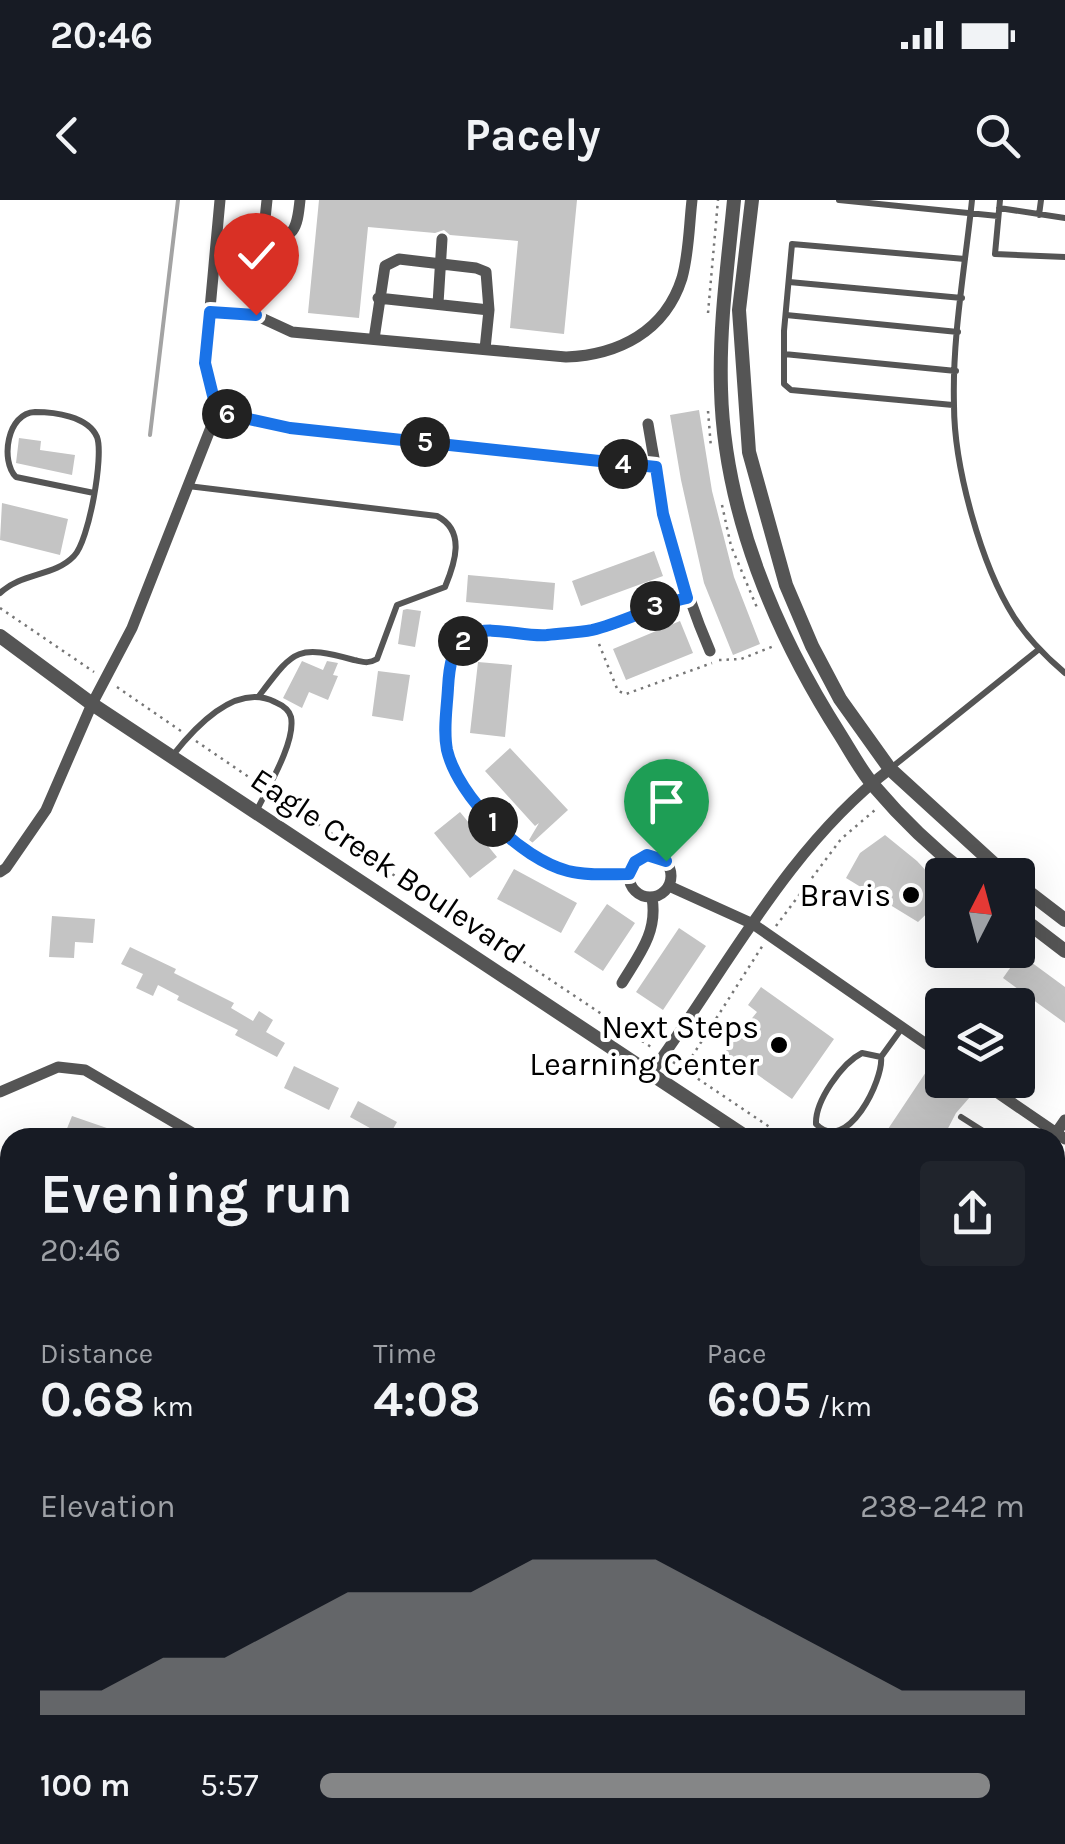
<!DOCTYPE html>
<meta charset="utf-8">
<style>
:root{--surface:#171b24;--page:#20242c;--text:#f1f3f6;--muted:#9ea1a6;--accent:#858687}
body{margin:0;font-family:Karla,sans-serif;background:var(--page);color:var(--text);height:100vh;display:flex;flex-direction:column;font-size:38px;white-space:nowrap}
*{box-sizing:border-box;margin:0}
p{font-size:32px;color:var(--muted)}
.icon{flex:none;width:55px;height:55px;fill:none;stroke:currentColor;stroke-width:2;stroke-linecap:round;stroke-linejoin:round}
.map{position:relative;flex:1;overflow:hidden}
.sheet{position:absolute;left:0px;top:928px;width:1065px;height:718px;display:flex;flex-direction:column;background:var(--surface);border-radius:30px 30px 0 0;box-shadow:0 10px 40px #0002}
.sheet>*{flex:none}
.needle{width:65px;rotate:6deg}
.buttons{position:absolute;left:925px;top:658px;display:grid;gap:20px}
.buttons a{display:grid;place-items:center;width:110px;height:110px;border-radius:10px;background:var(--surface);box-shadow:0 10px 40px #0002;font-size:50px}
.pin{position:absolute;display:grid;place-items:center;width:85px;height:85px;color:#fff;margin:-102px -42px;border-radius:50% 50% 50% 0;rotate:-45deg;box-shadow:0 0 10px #0007}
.pin .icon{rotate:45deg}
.km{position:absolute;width:50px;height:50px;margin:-25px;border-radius:50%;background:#222;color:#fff;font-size:28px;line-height:50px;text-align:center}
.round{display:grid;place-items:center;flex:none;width:105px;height:105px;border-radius:10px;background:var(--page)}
.head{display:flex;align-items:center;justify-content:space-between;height:170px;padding:0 40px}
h1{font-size:55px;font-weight:700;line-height:75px}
.stats{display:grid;grid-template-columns:repeat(3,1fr);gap:15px;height:170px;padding:10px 40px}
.stats div{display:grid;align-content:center}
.stats b{font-size:50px;font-weight:700}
.stats small{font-size:28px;font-weight:400}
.stats p{font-size:28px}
.chart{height:280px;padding:20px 40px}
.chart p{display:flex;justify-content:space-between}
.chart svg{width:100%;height:180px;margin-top:10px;fill:var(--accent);opacity:.7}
ul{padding:0 40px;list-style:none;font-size:32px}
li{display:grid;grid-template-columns:160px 120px 1fr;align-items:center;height:75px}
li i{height:25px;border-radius:12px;background:var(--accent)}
.status{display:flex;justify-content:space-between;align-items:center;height:70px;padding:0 50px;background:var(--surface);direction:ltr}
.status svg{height:28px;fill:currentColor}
header{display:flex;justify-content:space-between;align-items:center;height:130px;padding:0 40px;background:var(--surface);font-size:45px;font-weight:700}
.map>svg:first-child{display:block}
</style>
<div class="status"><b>20:46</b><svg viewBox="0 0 49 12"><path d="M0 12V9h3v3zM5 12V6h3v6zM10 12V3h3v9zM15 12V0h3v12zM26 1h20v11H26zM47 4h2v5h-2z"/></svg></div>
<header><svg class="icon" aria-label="back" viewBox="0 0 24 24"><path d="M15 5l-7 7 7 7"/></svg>Pacely<svg class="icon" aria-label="search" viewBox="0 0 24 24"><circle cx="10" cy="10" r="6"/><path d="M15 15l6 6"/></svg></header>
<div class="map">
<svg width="1065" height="1644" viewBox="0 0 1065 1644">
<rect width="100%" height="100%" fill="#fff"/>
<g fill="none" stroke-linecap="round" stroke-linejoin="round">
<!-- stream -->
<path stroke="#a3a3a3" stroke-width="4" d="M150,235L178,0"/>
</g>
<!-- building -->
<path fill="#c4c4c4" d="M319,0H577L564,134L510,128L518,41L450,35L444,30L435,33L368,27L359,118L308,113Z
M699,210L712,291L734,377L760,444L733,455L704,383L681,280L670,215Z
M19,238L41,241L40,250L75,255L72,275L16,263Z
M2,303L68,319L60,355L0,340Z
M654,351L663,376L581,406L572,381Z
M468,375L555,383L553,410L466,402Z
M407,409L421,411L415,447L398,444L403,410Z
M680,421L693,453L626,480L613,449Z
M302,461L323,470L327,461L338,463L333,475L338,476L328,500L309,492L302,508L283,498Z
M478,462L512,465L505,537L470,533Z
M378,471L410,475L403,521L372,516Z
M510,548L568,610L532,643L529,640L539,623L535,626L485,571Z
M460,612L497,657L470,678L434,633Z
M885,635L917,661L931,676L926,682L942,699L918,722L846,678L860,653Z
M514,669L577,703L561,733L497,699Z
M607,704L635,723L603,771L574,752Z
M52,716L95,719L93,743L75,742L74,758L49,757Z
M679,728L706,746L663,810L636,792Z
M130,747L176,769L174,773L234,803L231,808L253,821L259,811L273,820L266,832L285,843L277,857L235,835L238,830L177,800L179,796L158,785L153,796L136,788L143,774L121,764Z
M1020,754L1065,787V823L1003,778Z
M761,787L834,839L792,899L725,852L757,812L748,805Z
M294,866L339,888L329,910L284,888Z
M928,869L970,897L956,913L943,938H882Z
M358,901L397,922L388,938L350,917Z
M72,916L130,936V938H85L66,931Z
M1055,1012L1065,1019V1078L1055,1071Z"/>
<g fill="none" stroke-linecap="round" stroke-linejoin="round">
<!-- path -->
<path stroke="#777" stroke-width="2.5" stroke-dasharray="2.5 5" stroke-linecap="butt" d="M708,113L718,0
M708,211L711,248
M722,305L731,346L758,410
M0,408L94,472
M599,444L618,491L626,494L712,463
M719,460L741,459L774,446
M117,487L181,531
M196,541L259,584
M274,595L654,849
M776,726L841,639L875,610
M673,862L786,938
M684,869L763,745
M1055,1547L1065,1542
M742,1644L779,1635"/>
<!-- service -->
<path stroke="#555" stroke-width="6" d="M839,0L998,16
M972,0C965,68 952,137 954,205C954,267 981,365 1014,417C1028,439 1045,456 1065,473
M1000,0L995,54L1065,57
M999,8L1065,18
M1039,15L1041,0
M789,82L962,98
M786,115L958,132
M784,154L956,171
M953,205L791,190L784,184V131L792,44L965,59
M188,286L437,316C466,331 455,363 445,387L397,405L377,459C368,464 364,462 354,460C296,444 294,450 259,496
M0,393C22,372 54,377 74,356C89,341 104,255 97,237C88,216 54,212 35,212C7,213 0,261 16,277L94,293
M173,555C195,527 236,482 275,502C282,505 289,509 291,517C296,542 267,589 256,612
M891,568L1038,450
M881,857L862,853C842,863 815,901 816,924C847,956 884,879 881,857L902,828
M961,917L994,938
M1055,978L1065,985
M826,1642L859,1640L870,1644"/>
<!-- minor -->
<path stroke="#555" stroke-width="11" d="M264,40C295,38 297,30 300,0
M378,98L489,110
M438,104L442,39
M210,112L255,115L292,132L566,157C618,155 665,132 682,78C689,53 689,26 692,0
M255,115L267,0
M374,139L385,66L399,59L476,68L486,72L489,110L485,149
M217,212L290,228L655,267
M648,224C661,303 678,377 710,451
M629 676a21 21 0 1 1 42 0a21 21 0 1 1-42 0Z
M0,672L6,668L46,610L92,504L132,428L217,212L205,163L220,0
M629,674L567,671L531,654L489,619L458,578L448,550L446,528L450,467L455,450L470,435L493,432L528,437L592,430L687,398
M669,686L753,724L942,855
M622,783C639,755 658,732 652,698
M651,873C726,770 787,648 890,569
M979,880L1065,939
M0,892L58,867L85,870L201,938
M1056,933L1065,920
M0,1112L10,1111
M0,1302L10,1303
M0,1533L10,1534
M552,1635V1644"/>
<!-- tertiary -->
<path stroke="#555" stroke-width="14" d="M734,0C728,63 719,125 721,189C724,312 775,433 841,536C851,552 861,571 874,586C902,619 932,648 967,675
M752,0L739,110L749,252L786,385L812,446L840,499L890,569L1006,675
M0,436L92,504L748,938
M1018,684L1065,720
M1018,715L1065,751
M1055,1146L1065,1153
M1055,1168L1065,1175
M1055,1528L1065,1524
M610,1644L685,1635"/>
</g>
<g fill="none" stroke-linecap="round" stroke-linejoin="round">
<!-- route casing -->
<g stroke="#fff" stroke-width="20">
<path id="route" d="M256,115L210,112L205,163L217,212L290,228L656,267L663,314L687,398C654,405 625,422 592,430C578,433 561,433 547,435C523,437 492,425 470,434C451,444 449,470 448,488C447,508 443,530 447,550C458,597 521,659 568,671C587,676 610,674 629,674L635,662L647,655L666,661"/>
</g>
<!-- route -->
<use href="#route" stroke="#1a73e8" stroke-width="12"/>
</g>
<!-- markers -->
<g fill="#000" stroke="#fff" stroke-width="4">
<circle cx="911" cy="695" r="10"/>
<circle cx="779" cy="845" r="10"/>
</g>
<g text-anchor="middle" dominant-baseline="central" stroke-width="8" stroke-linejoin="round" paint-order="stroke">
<!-- street labels -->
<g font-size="32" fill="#000" stroke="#fff">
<text transform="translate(388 666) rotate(34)">Eagle Creek Boulevard</text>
</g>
<!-- poi labels -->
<g font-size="32" fill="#000" stroke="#fff" text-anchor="end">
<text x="891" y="695">Bravis</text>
<text x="759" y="827">Next Steps<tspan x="759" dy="37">Learning Center</tspan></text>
</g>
</g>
</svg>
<div class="buttons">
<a><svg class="needle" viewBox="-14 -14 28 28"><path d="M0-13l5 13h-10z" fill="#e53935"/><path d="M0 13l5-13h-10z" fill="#9ea1a6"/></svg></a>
<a><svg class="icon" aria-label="layers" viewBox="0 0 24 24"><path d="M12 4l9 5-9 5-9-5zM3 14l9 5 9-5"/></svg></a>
</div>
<div class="pin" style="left:666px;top:661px;background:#1e9e55"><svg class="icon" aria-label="arrive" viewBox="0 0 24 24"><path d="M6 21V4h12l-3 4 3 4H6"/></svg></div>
<div class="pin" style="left:256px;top:115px;background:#d93025"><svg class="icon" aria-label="check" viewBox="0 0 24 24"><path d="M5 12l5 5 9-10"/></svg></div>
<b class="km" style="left:493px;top:622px">1</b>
<b class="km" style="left:463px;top:441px">2</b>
<b class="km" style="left:655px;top:406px">3</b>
<b class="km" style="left:623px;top:264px">4</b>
<b class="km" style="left:425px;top:242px">5</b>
<b class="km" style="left:227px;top:214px">6</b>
<section class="sheet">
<div class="head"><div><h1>Evening run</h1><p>20:46</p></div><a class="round"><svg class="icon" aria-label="share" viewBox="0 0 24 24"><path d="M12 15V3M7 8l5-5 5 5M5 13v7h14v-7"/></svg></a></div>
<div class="stats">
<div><p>Distance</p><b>0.68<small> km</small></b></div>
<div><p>Time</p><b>4:08</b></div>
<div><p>Pace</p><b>6:05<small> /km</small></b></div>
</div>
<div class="chart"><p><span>Elevation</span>238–242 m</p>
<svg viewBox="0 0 160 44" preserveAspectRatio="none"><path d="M0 44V38L10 38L20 30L30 30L40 22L50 14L60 14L70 14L80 6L90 6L100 6L110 14L120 22L130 30L140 38L150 38L160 38V44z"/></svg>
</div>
<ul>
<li><b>100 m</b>5:57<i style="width:95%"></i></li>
</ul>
</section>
</div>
